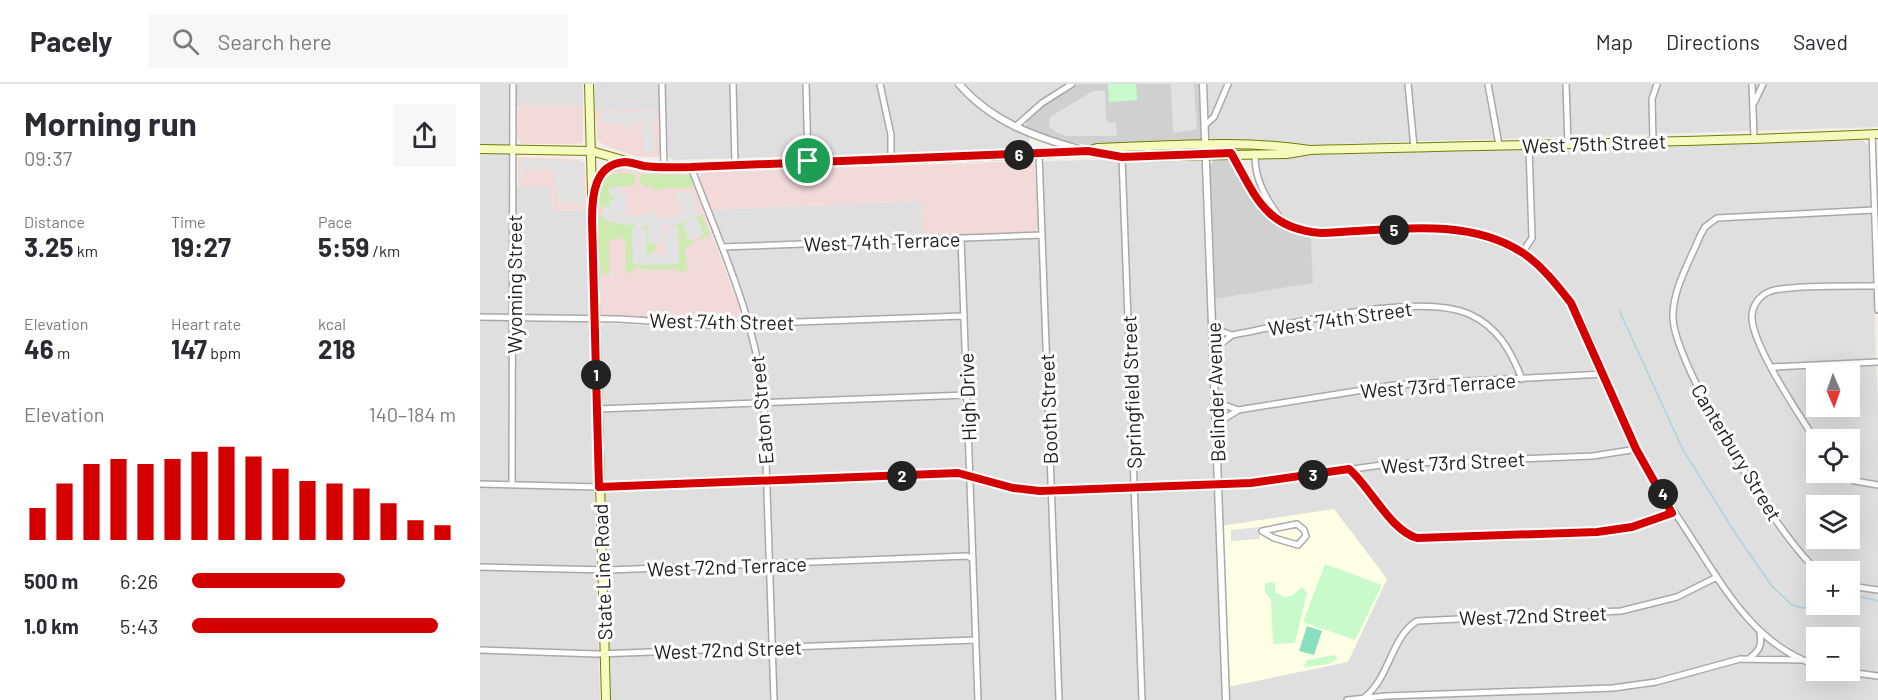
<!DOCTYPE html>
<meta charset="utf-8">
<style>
:root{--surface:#fff;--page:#f7f7f7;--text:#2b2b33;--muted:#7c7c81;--line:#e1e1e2;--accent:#d40000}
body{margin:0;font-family:Barlow,sans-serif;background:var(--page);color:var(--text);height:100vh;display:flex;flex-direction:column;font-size:22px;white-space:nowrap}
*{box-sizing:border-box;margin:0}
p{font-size:20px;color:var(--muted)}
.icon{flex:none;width:33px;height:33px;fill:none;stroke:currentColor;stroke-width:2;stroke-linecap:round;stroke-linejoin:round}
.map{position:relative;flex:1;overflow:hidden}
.side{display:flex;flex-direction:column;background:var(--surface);width:480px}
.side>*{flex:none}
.needle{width:39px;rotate:178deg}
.buttons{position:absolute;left:1326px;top:279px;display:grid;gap:12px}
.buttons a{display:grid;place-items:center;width:54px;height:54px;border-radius:0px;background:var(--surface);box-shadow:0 6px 24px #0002;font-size:30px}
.pin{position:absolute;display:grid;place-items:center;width:51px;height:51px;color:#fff;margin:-26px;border:3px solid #fff;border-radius:50%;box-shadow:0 2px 6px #0007}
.km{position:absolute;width:30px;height:30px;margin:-15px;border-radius:50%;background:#222;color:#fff;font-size:16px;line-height:30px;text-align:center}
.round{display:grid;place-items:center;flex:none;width:63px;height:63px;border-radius:0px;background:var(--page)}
.overview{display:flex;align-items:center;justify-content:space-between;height:102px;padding:0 24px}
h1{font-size:33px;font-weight:700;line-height:45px}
.figures{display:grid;grid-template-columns:repeat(3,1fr);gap:9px;height:102px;padding:6px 24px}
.figures div{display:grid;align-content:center}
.figures b{font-size:26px;font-weight:700}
.figures small{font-size:16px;font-weight:400}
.figures p{font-size:16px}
.chart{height:168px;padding:12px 24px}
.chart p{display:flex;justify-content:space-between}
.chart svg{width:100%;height:108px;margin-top:6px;stroke:var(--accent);stroke-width:6}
ul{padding:0 24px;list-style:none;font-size:20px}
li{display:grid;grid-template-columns:96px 72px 1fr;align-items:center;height:45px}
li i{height:15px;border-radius:8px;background:var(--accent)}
header{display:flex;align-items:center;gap:36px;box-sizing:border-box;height:84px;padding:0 30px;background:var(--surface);border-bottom:2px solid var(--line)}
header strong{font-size:28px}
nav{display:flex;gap:33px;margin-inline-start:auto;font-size:21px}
.search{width:420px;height:54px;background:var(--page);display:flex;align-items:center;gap:15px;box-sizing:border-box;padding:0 21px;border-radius:0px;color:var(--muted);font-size:22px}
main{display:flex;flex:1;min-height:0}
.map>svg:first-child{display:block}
</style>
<header>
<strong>Pacely</strong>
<div class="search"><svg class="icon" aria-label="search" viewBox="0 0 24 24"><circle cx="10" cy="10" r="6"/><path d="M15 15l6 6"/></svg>Search here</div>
<nav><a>Map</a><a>Directions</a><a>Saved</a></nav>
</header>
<main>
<section class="side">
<div class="overview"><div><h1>Morning run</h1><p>09:37</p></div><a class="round"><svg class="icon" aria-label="share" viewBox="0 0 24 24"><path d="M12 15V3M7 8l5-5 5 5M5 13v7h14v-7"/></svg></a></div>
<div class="figures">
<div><p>Distance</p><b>3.25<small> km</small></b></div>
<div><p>Time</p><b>19:27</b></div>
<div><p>Pace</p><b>5:59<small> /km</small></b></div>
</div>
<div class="figures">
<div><p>Elevation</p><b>46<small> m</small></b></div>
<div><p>Heart rate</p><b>147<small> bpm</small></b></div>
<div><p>kcal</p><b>218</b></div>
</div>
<div class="chart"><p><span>Elevation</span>140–184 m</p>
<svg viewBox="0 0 160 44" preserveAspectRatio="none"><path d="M5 44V31M15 44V21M25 44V13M35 44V11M45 44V13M55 44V11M65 44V8M75 44V6M85 44V10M95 44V15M105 44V20M115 44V21M125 44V23M135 44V29M145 44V36M155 44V38"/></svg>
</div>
<ul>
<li><b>500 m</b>6:26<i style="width:58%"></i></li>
<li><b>1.0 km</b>5:43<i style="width:93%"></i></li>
</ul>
</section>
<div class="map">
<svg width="1398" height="616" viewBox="0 0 1398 616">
<rect width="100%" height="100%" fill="#f2efe9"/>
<!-- residential -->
<path fill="#e0dfdf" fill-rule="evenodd" d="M0,0H103V21L31,22L32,103H72L73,127L107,126L120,616H0Z
M115,0H586L551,24L532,46L549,52V65L194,76L188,72L186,25L115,27Z
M727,0H1398V43L821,61L738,59L729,53Z
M1383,56L1388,62L1398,324V616H129L119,243L126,239L215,245L274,243L230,126L442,117L444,159L565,154L563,79L565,77L716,74L722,80L729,216L833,199L830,143L816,140L806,133L788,112L778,84L779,74L783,72ZM1336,290H1370V322H1336ZM1336,356H1370V388H1336ZM1336,422H1370V454H1336ZM1336,488H1370V520H1336ZM1336,554H1370V586H1336Z"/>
<!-- commercial -->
<path fill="#f2dad9" d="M38,21H103V58L98,60H41L37,52Z
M180,25L181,69L178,73H158L125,62L118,56L115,27Z
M41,73L95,75L104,78L107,126L73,127L72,103H38V74Z
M554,77L559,142L554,148L443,153L442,117L230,126L219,93L223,88Z
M145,84L164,89H203L210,92L264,236L261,238L234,239L119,232L116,133L118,103L121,95L132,85Z"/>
<!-- education -->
<path fill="#ffffe5" d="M854,425L907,495L868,578L747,603L741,442Z"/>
<!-- religious -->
<path fill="#d0d0d0" d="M598,0H720L722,55L720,58L612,62L573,55L545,44L547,36L570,16Z
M735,74H744L752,79L777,123L786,133L800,143L831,152L833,199L735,215L730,82Z"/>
<!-- grass -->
<path fill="#cdebb0" d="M146,89L156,91L154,102L129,103V112H134V116L129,118V125L120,122L119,108L125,91Z
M162,90L210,91L214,102L210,104L177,105L176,109L172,103L162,102L159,96Z
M222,130L230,152L218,156L223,150L218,135H213Z
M122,131L125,136L148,142L139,155L129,156V191L121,189L117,132Z
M207,137L203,141L209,156L216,157L204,165L208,181L206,187L199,189L197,185L159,186L161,181L199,180L198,141L194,143L193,141Z
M149,139L156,141L152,145L153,181L158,179L159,182L146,191L145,156L141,154Z
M163,142H171L167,144L168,159L176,162V166L170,168V175L167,174Z"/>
<!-- park -->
<path fill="#c8facc" d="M628,0H656L657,16L629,18Z
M845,480L902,501L875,556L823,538Z
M795,498V508L804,513L812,512L822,503L827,509L815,559L793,560L791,515L785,509V499Z
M855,571L857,575L849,580L824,583L827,576Z"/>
<!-- pitch -->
<path fill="#88e0be" d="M827,542L842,547L834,571L819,567Z"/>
<!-- parking -->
<path fill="#e2e2e2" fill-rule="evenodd" d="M691,0H714L717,45L693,49Z
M613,7H625L626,36L629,39H636L637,52H587L577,49L569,42L570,33Z
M177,27L178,33L169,34L173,35L174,68H164L162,33V38L150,39L149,46L144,43L143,39H122V29Z
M40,75L102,78L105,83L104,91L101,93L105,118L93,122L95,117L80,118L84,122H78L75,86L45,84L44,96H40Z
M129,103H141V107L145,108L146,126L141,129L160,134L165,129H176L177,133L181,135L206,129L202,128L195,111L199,108L212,109L217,122L212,125H215L218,132L213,135H218L224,150L209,156L203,141L207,137L194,140V143L198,141L199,180L159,181L157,179L153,181L152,145L156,141L149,139L148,142L124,136V123L134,125L129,124V117L134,116V112H129ZM188,141L189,146L184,145L185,174L183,170H170L167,175L166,146L162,142H171L167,144L168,159L172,160L183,158L182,143L178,142Z
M779,443L780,455L751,457V446Z"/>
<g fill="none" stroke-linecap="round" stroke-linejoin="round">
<!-- stream -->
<path stroke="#aad3df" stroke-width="1.5" d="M1139,226L1203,366L1256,450L1291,501L1312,521L1323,524L1336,518
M1370,510L1398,517"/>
<!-- minor casing -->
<g stroke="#a9a9a9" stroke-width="8">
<path id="minor" d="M182,0L184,83
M253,0L255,80
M326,0L328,77
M400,0L411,51V75
M928,0L934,63
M1008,0L1019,61
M1086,0L1088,60
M1272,0L1274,54
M1274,19L1283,0
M725,41L734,33L748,0
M535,43L562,19L592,0
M1392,50L1398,226
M1173,57L1172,15L1177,0
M775,69C774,95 786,115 801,135
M559,70L579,616
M752,71C777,112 785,145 841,149C948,145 1039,126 1101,236C1121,278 1135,324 1157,366C1173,397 1193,425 1212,455C1245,505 1275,561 1336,581
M642,73L662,616
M211,83C240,160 276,236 284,318L294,616
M481,154L498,616
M242,163L562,151
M1042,169L1052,154L1049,62
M0,233L139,235L233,241L483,232
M732,244L752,251C809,241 937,207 989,230C1018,243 1031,267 1042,295
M734,265L751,252
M1292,283L1398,278
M736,318L758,326L914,301L1124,290
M117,325L487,311
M737,339L757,327
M1336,357C1320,332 1274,264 1272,235C1271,223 1279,211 1291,207C1309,201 1375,202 1397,202
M869,385C891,404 910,447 937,454L1117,448L1152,443L1193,429
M1360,388L1375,397L1398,401
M0,400L119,403L478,389L533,403L560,407L771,399L909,380L1113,372L1157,365
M32,400L33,0
M817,440L824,446L826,452L818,461L794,454L782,447Z
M0,483L128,486L487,472L493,475
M1340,488C1302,462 1194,279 1193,234C1192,206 1210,177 1220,152L1225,143L1237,134L1394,126
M1370,502L1398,506
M0,566L118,570L495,556
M1271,573C1280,566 1282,560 1280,549
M1354,586L1398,592
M885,613C910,593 911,553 937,537L1141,527L1197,513L1237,493
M867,616L906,612L1133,604L1176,598L1260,575L1321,576"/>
</g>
<!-- tertiary casing -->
<g stroke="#a9a9a9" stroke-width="9">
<path id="tertiary" d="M479,0C512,38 555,53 602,66
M723,0L746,616"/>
</g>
<!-- secondary casing -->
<g stroke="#707d05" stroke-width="10">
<path id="secondary" d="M109,0L126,616
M0,65L111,67L164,82L211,83L559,70L608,67L617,64C687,62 760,55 830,66
M608,67L642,73L807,70L830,66C1019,61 1209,59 1398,50
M115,105C118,87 129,82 146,78"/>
</g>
<!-- minor -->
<use href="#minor" stroke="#fff" stroke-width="5"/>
<!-- tertiary -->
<use href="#tertiary" stroke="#fff" stroke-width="6"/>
<!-- secondary -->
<use href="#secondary" stroke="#f7fabf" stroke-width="8"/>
</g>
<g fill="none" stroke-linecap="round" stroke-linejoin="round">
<!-- route casing -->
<g stroke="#fff" stroke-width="12">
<path id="route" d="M608,67L642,73L751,69C775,111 785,145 841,149C905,147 986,131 1043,169C1062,182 1077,201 1091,219L1156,365L1192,429L1152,443L1117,448L937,454C910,446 891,404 869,385L771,399L560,407L533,404L478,389L119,403L112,136C112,112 114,80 145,78C151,78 158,81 164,82C179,84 195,83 211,83Z"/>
</g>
<!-- route -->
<use href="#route" stroke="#d40000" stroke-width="8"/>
</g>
<g text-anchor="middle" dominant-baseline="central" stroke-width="6" stroke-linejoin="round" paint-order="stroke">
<!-- street labels -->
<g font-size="20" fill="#222" stroke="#fff">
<text transform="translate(1114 59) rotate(-2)">West 75th Street</text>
<text transform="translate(402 157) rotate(-2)">West 74th Terrace</text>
<text transform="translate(34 200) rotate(-90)">Wyoming Street</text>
<text transform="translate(860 234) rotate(-8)">West 74th Street</text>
<text transform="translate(242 237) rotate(1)">West 74th Street</text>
<text transform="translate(958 301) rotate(-4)">West 73rd Terrace</text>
<text transform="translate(651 308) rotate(-92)">Springfield Street</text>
<text transform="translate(735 308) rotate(-92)">Belinder Avenue</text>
<text transform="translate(487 313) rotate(-92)">High Drive</text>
<text transform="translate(568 325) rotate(-92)">Booth Street</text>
<text transform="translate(281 326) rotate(-95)">Eaton Street</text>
<text transform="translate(1257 368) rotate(59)">Canterbury Street</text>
<text transform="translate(973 378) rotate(-3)">West 73rd Street</text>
<text transform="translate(247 482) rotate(-2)">West 72nd Terrace</text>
<text transform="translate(122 488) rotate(-92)">State Line Road</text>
<text transform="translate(1053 531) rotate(-2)">West 72nd Street</text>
<text transform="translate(248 565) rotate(-2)">West 72nd Street</text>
</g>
</g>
</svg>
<div class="buttons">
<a><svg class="needle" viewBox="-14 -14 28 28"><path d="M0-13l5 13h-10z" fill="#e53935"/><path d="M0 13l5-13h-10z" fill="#7c7c81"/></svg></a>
<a><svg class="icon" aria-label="locate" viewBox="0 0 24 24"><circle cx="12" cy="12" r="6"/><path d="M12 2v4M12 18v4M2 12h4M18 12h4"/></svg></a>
<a><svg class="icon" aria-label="layers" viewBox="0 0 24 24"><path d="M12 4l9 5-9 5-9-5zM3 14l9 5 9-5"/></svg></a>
<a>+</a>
<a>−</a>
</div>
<div class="pin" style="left:328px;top:77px;background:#1e9e55"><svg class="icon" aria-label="arrive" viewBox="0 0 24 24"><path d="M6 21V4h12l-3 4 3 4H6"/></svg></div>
<b class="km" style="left:116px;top:291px">1</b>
<b class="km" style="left:422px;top:392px">2</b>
<b class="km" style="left:833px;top:391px">3</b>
<b class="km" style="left:1183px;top:410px">4</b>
<b class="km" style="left:914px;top:146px">5</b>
<b class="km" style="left:539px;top:71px">6</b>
</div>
</main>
